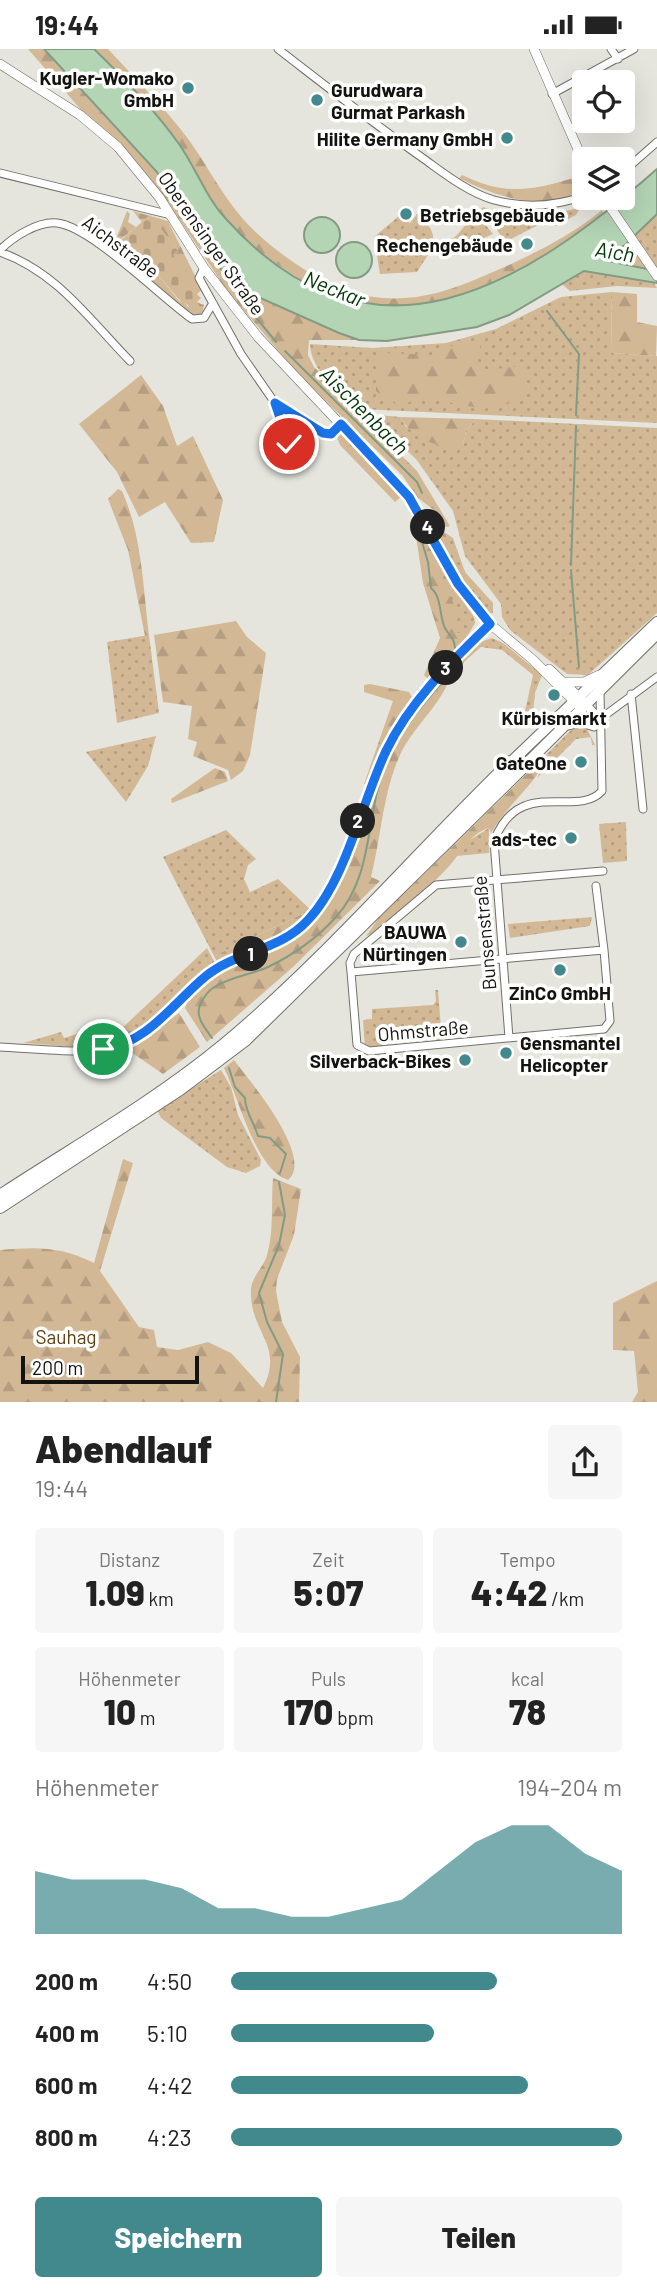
<!DOCTYPE html>
<html lang="de">
<meta charset="utf-8">
<style>
:root{--surface:#fff;--page:#f6f6f6;--text:#222;--muted:#767676;--accent:#41898d}
body{margin:0;font-family:Barlow,sans-serif;background:var(--page);color:var(--text);height:100vh;display:flex;flex-direction:column;font-size:26px;white-space:nowrap}
*{box-sizing:border-box;margin:0}
p{font-size:23px;color:var(--muted)}
.icon{flex:none;width:38px;height:38px;fill:none;stroke:currentColor;stroke-width:2;stroke-linecap:round;stroke-linejoin:round}
.map{position:relative;height:1353px;overflow:hidden}
.side{display:flex;flex-direction:column;background:var(--surface);flex:1}
.side>*{flex:none}
.fabs{position:absolute;left:572px;top:21px;display:grid;gap:14px}
.fabs a{display:grid;place-items:center;width:63px;height:63px;border-radius:7px;background:var(--surface);box-shadow:0 7px 28px #0002;font-size:35px}
.scale{position:absolute;left:21px;bottom:18px;width:178px;box-sizing:border-box;padding-left:7px;border:4px solid #131411;border-top:0;font-size:19px;line-height:24px;white-space:nowrap;color:#131411;-webkit-text-stroke:5px #fffffe;paint-order:stroke}
.pin{position:absolute;display:grid;place-items:center;width:60px;height:60px;color:#fff;margin:-30px;border:4px solid #fff;border-radius:50%;box-shadow:0 2px 7px #0007}
.km{position:absolute;width:35px;height:35px;margin:-18px;border-radius:50%;background:#222;color:#fff;font-size:19px;line-height:35px;text-align:center}
.round{display:grid;place-items:center;flex:none;width:74px;height:74px;border-radius:7px;background:var(--page)}
.head{display:flex;align-items:center;justify-content:space-between;height:119px;padding:0 35px}
h1{font-size:38px;font-weight:800;line-height:52px}
.figures{display:grid;grid-template-columns:repeat(3,1fr);gap:10px;height:119px;padding:7px 35px}
.figures div{display:grid;align-content:center;border-radius:7px;background:var(--page);text-align:center}
.figures b{font-size:35px;font-weight:800}
.figures small{font-size:19px;font-weight:400}
.figures p{font-size:19px}
.chart{height:196px;padding:14px 35px}
.chart p{display:flex;justify-content:space-between}
.chart svg{width:100%;height:126px;margin-top:7px;fill:var(--accent);opacity:.7}
.cta{display:flex;gap:14px;margin-top:auto;padding:14px 35px}
.cta a{flex:1;height:80px;border-radius:7px;background:var(--accent);color:#fff;font-size:28px;font-weight:800;line-height:80px;text-align:center}
.cta a+a{background:var(--page);color:var(--text)}
ul{padding:0 35px;list-style:none;font-size:23px}
li{display:grid;grid-template-columns:112px 84px 1fr;align-items:center;height:52px}
li i{height:18px;border-radius:9px;background:var(--accent)}
.status{display:flex;justify-content:space-between;align-items:center;height:49px;padding:0 35px;background:var(--surface);direction:ltr}
.status svg{height:19px;fill:currentColor}
.map>svg:first-child{display:block}
</style>
<div class="status"><b>19:44</b><svg viewBox="0 0 49 12"><path d="M0 12V9h3v3zM5 12V6h3v6zM10 12V3h3v9zM15 12V0h3v12zM26 1h20v11H26zM47 4h2v5h-2z"/></svg></div>
<div class="map">
<svg width="657" height="1353" viewBox="0 0 657 1353">
<defs>
<pattern id="grass-dots" width="8" height="8" patternUnits="userSpaceOnUse" patternTransform="scale(1.75)"><rect width="8" height="8" fill="#d3b896"/><path d="M2 2h.1M6 6h.1" fill="none" stroke="#b49d80" stroke-width="1.8" stroke-linecap="round"/></pattern>
<pattern id="forest-firs" width="22" height="20" patternUnits="userSpaceOnUse" patternTransform="scale(1.75)"><rect width="22" height="20" fill="#d3b896"/><path d="M5 1l3.5 6h-7zM16 11l3.5 6h-7z" fill="#b49d80"/></pattern>
<pattern id="cemetery-stones" width="16" height="16" patternUnits="userSpaceOnUse" patternTransform="scale(1.75)"><rect width="16" height="16" fill="#d3b896"/><path d="M2 7V4a2 2 0 0 1 4 0v3zM10 15v-3a2 2 0 0 1 4 0v3z" fill="#b49d80"/></pattern>
</defs>
<rect width="100%" height="100%" fill="#e5e5de"/>
<!-- grass -->
<path fill="url(#grass-dots)" d="M483,158C516,168 546,166 580,159L576,166L555,177L548,171L509,191L502,189L490,169L480,161Z
M476,164L493,185L484,189L485,193L455,207L440,198L456,187Z
M417,165C444,188 433,198 417,223L380,225L374,188L399,167L410,174Z
M657,165V222L602,211L626,195Z
M584,222L654,234L657,239L617,237L570,242L562,235Z
M612,243L611,304L657,307V374L360,360C340,344 311,323 310,295L373,299L446,294L496,280L561,248Z
M367,365L400,368L406,378L463,396L466,382L476,370L657,379V564L588,626L567,625L510,581L502,568L501,555L465,507L453,462L416,410Z
M413,461L453,537L474,568L475,574L468,586L456,584L419,475L414,474Z
M438,479L453,489L465,523L493,554V564L487,565L464,536L433,480Z
M149,586L159,664L117,674L107,593Z
M492,589L503,594L542,626L535,644L532,674L523,671L533,626L502,601L481,598L465,612L451,632L452,618L483,592Z
M575,677L586,678L595,696H592L591,688L576,690L537,729L546,711L544,708Z
M156,687L148,717L126,753L86,703Z
M626,773L627,812L603,814L599,775Z
M489,779V804L456,807L465,794Z
M226,781L256,810L248,816L244,830L250,843L278,830L311,861L214,907L163,808Z
M592,868L590,877L510,889L508,875Z
M207,899L216,916L162,964L124,992L120,990L118,983Z
M435,941H438L442,992L436,993L434,988L383,993V998L365,999L363,971L372,970V960L433,956L436,952Z
M111,975L114,996L79,998L23,994L61,983L64,989Z
M221,1021L231,1038L238,1066L261,1111L260,1117L246,1124L227,1118L161,1069L157,1061Z"/>
<!-- forest -->
<path fill="url(#forest-firs)" d="M28,0H44L157,123L205,201L274,256L359,291H309L308,306L314,318L417,422L450,477L446,478L434,461L418,449L402,426L298,325L226,240L167,152L127,102L83,63Z
M94,0H108C134,28 162,56 186,87C206,114 221,145 243,170C259,188 277,202 296,215C362,260 415,258 486,226C526,209 568,189 602,161L605,166C505,234 404,297 289,223C265,208 241,190 224,168C206,146 196,119 179,96C155,61 124,30 94,0Z
M462,126C509,149 536,140 584,126V143C539,161 501,150 459,129Z
M127,162L130,165L128,173L136,178L121,190L154,229L158,226L180,253L183,251L188,258L196,253L204,256L202,267L189,264L112,200Z
M133,162L168,172L206,249L172,206L178,201L149,167L142,173Z
M612,243L637,245V273L657,277L656,307L611,304Z
M466,294L481,296L474,309L481,322L519,317L526,322L525,338L513,352L484,360L427,349L397,356L376,342V316L385,304L435,306L442,299Z
M141,326L163,357L177,397L193,387L223,451L214,493L191,494L165,453L139,468L117,423L79,375Z
M400,368L476,370L466,382L463,396L455,400C433,396 412,389 400,368Z
M339,383L401,448L395,453L340,396L336,386Z
M118,440L122,442C142,486 143,538 149,586L145,587L128,501L108,450Z
M414,474L419,475L458,565L456,584L468,586L429,631L424,626L440,589L423,534Z
M236,572L247,588L266,604L250,706L243,722L231,731L228,721L193,707L197,693L188,690L192,657L163,653L154,586Z
M452,618C449,650 414,675 400,706C383,743 381,789 371,828L380,832L293,918L207,993L185,959C197,916 261,911 293,889C305,881 314,868 323,857C359,773 388,685 452,618Z
M370,635L409,643L413,650L391,685L369,736L364,735L393,652L364,643V636Z
M544,708L546,711C532,739 506,757 491,784L489,779C471,784 462,802 451,815C430,839 403,860 379,882L366,887L379,869Z
M215,719L225,723L228,732L172,754L171,750Z
M311,861L283,888L218,914L214,907Z
M179,964L200,998L163,1025L128,1001Z
M234,1011C250,1032 315,1109 288,1131C255,1120 239,1049 224,1019Z
M123,1110L133,1114L100,1222L139,1278L154,1281L157,1298L178,1301L208,1293L231,1304L263,1339C285,1295 249,1283 251,1241C251,1228 264,1218 267,1206C274,1183 271,1153 273,1129L301,1140L294,1186L277,1230L276,1242L282,1273L300,1308L299,1353H0V1201C38,1198 59,1197 94,1214Z
M657,1232V1353H632L638,1343L634,1302L613,1301V1254Z"/>
<!-- cemetery -->
<path fill="url(#cemetery-stones)" d="M150,166L178,201L173,206L202,241L197,245L201,249L197,253L200,258L194,262L183,252L181,253L158,226L153,229L121,191Z"/>
<!-- water -->
<path fill="#b3d5b4" stroke="#839b83" stroke-width="2" d="M44,0H94C124,29 155,61 179,95C196,119 206,149 227,171C372,332 524,237 657,120V165L626,195L603,211L657,222V234L584,222L509,266L477,278L387,292L359,291L339,284L236,238L205,201L157,123Z
M304 186a18 18 0 1 1 36 0a18 18 0 1 1-36 0Z
M336 211a18 18 0 1 1 36 0a18 18 0 1 1-36 0Z"/>
<g fill="none" stroke-linecap="round" stroke-linejoin="round">
<!-- stream -->
<path stroke="#839b83" stroke-width="2" d="M243,241L254,266L276,293
M547,262L579,305L576,366
M285,302L417,433L422,444
M416,473L428,513L431,539C442,548 439,567 445,579C450,588 454,588 455,599
M571,516L576,377
M571,521L579,618
M212,989C205,979 195,968 200,956C202,951 208,942 213,939C228,928 251,926 268,918C293,906 318,888 336,868C368,833 367,785 377,743C388,697 418,659 449,626
M229,1019L235,1038L245,1049C245,1063 254,1073 258,1087L270,1089L286,1105L280,1124
M276,1353L283,1305L267,1273L259,1244L279,1196L285,1166L279,1133"/>
<!-- minor casing -->
<g stroke="#71716a" stroke-width="9">
<path id="minor" d="M278,0C326,37 374,75 424,110C445,125 469,144 494,151C524,159 556,157 584,147
M611,0L618,10
M552,45L634,0
M623,123L657,93
M0,124L171,166
M0,201C13,188 38,172 57,174C90,177 161,248 192,270L204,269L213,254
M0,203C57,223 89,270 130,312
M204,219L199,229L241,305L275,354L323,384L331,385L341,375
M276,354L289,395
M631,645L643,760
M586,655L600,670
M600,670L657,628
M567,677L581,674L594,678
M596,837L604,901
M604,901L610,972L604,980L369,1002L357,996L351,923Z
M351,923L350,914L354,905L436,836L603,822
M509,989L494,792C519,726 577,770 602,742L600,642
M0,998C29,999 97,1007 122,997C156,981 179,949 208,926C239,902 282,902 309,870C349,823 360,756 386,702C411,651 451,613 490,575"/>
</g>
<!-- tertiary casing -->
<g stroke="#71716a" stroke-width="10">
<path id="tertiary" d="M534,0L584,114
M0,15L80,66L118,98L159,148L204,219L258,288L409,448L468,549L490,575L532,610L579,657
M604,149L657,227
M549,620L582,651
M567,633H584L599,626"/>
</g>
<!-- primary casing -->
<g stroke="#71716a" stroke-width="12">
<path id="primary" d="M511,713L657,573
M522,719L657,585"/>
</g>
<!-- trunk casing -->
<g stroke="#71716a" stroke-width="14">
<path id="trunk" d="M0,1147C75,1098 155,1053 224,996C327,910 415,806 511,713
M0,1158L180,1040L245,991L522,719"/>
</g>
<!-- minor -->
<use href="#minor" stroke="#fff" stroke-width="7"/>
<!-- tertiary -->
<use href="#tertiary" stroke="#fff" stroke-width="9"/>
<!-- primary -->
<use href="#primary" stroke="#fff" stroke-width="10"/>
<!-- trunk -->
<use href="#trunk" stroke="#fff" stroke-width="12"/>
</g>
<g fill="none" stroke-linecap="round" stroke-linejoin="round">
<!-- route casing -->
<g stroke="#fff" stroke-width="14">
<path id="route" d="M103,1000C147,995 174,953 206,927C237,902 280,902 308,871C346,831 362,753 386,702C410,652 451,613 490,575L458,535L409,448L341,375L331,385L323,384L275,354L289,395"/>
</g>
<!-- route -->
<use href="#route" stroke="#1a73e8" stroke-width="9"/>
</g>
<!-- markers -->
<g fill="#41898d" stroke="#fffffe" stroke-width="2.5">
<circle cx="188" cy="39" r="7"/>
<circle cx="317" cy="51" r="7"/>
<circle cx="507" cy="89" r="7"/>
<circle cx="406" cy="165" r="7"/>
<circle cx="527" cy="195" r="7"/>
<circle cx="554" cy="646" r="7"/>
<circle cx="581" cy="713" r="7"/>
<circle cx="571" cy="789" r="7"/>
<circle cx="461" cy="893" r="7"/>
<circle cx="560" cy="921" r="7"/>
<circle cx="506" cy="1004" r="7"/>
<circle cx="465" cy="1011" r="7"/>
</g>
<g text-anchor="middle" dominant-baseline="central" stroke-width="7" stroke-linejoin="round" paint-order="stroke">
<!-- poi labels -->
<g font-size="19" font-weight="bold" fill="#131411" stroke="#fffffe" text-anchor="end">
<text x="174" y="28">Kugler-Womako<tspan x="174" dy="22">GmbH</tspan></text>
<text x="331" y="40" text-anchor="start">Gurudwara<tspan x="331" dy="22">Gurmat Parkash</tspan></text>
<text x="493" y="89">Hilite Germany GmbH</text>
<text x="420" y="165" text-anchor="start">Betriebsgebäude</text>
<text x="513" y="195">Rechengebäude</text>
<text x="554" y="668" text-anchor="middle">Kürbismarkt</text>
<text x="567" y="713">GateOne</text>
<text x="557" y="789">ads-tec</text>
<text x="447" y="882">BAUWA<tspan x="447" dy="22">Nürtingen</tspan></text>
<text x="560" y="943" text-anchor="middle">ZinCo GmbH</text>
<text x="520" y="993" text-anchor="start">Gensmantel<tspan x="520" dy="22">Helicopter</tspan></text>
<text x="451" y="1011">Silverback-Bikes</text>
</g>
<!-- street labels -->
<g font-size="19" fill="#131411" stroke="#fffffe">
<text transform="translate(212 194) rotate(55)">Oberensinger Straße</text>
<text transform="translate(121 197) rotate(37)">Aichstraße</text>
<text transform="translate(484 884) rotate(-95)">Bunsenstraße</text>
<text transform="translate(423 981) rotate(-5)">Ohmstraße</text>
</g>
<!-- park labels -->
<g font-size="19" fill="#5b3e12" stroke="#fffffe">
<text x="66" y="1287">Sauhag</text>
</g>
<!-- water labels -->
<g font-size="21" font-style="italic" fill="#003509" stroke="#fffffe">
<text transform="translate(615 202) rotate(9)">Aich</text>
<text transform="translate(335 239) rotate(22)">Neckar</text>
<text transform="translate(365 361) rotate(45)">Aischenbach</text>
</g>
</g>
</svg>
<div class="fabs">
<a><svg class="icon" aria-label="locate" viewBox="0 0 24 24"><circle cx="12" cy="12" r="6"/><path d="M12 2v4M12 18v4M2 12h4M18 12h4"/></svg></a>
<a><svg class="icon" aria-label="layers" viewBox="0 0 24 24"><path d="M12 4l9 5-9 5-9-5zM3 14l9 5 9-5"/></svg></a>
</div>
<div class="scale">200 m</div>
<div class="pin" style="left:103px;top:1000px;background:#1e9e55"><svg class="icon" aria-label="arrive" viewBox="0 0 24 24"><path d="M6 21V4h12l-3 4 3 4H6"/></svg></div>
<div class="pin" style="left:289px;top:395px;background:#d93025"><svg class="icon" aria-label="check" viewBox="0 0 24 24"><path d="M5 12l5 5 9-10"/></svg></div>
<b class="km" style="left:251px;top:905px">1</b>
<b class="km" style="left:358px;top:772px">2</b>
<b class="km" style="left:446px;top:619px">3</b>
<b class="km" style="left:428px;top:478px">4</b>
</div>
<section class="side">
<div class="head"><div><h1>Abendlauf</h1><p>19:44</p></div><a class="round"><svg class="icon" aria-label="share" viewBox="0 0 24 24"><path d="M12 15V3M7 8l5-5 5 5M5 13v7h14v-7"/></svg></a></div>
<div class="figures">
<div><p>Distanz</p><b>1.09<small> km</small></b></div>
<div><p>Zeit</p><b>5:07</b></div>
<div><p>Tempo</p><b>4:42<small> /km</small></b></div>
</div>
<div class="figures">
<div><p>Höhenmeter</p><b>10<small> m</small></b></div>
<div><p>Puls</p><b>170<small> bpm</small></b></div>
<div><p>kcal</p><b>78</b></div>
</div>
<div class="chart"><p><span>Höhenmeter</span>194–204 m</p>
<svg viewBox="0 0 160 44" preserveAspectRatio="none"><path d="M0 44V22L10 25L20 25L30 25L40 28L50 35L60 35L70 38L80 38L90 35L100 32L110 22L120 12L130 6L140 6L150 16L160 22V44z"/></svg>
</div>
<ul>
<li><b>200 m</b>4:50<i style="width:68%"></i></li>
<li><b>400 m</b>5:10<i style="width:52%"></i></li>
<li><b>600 m</b>4:42<i style="width:76%"></i></li>
<li><b>800 m</b>4:23<i style="width:100%"></i></li>
</ul>
<div class="cta"><a>Speichern</a><a>Teilen</a></div>
</section>
